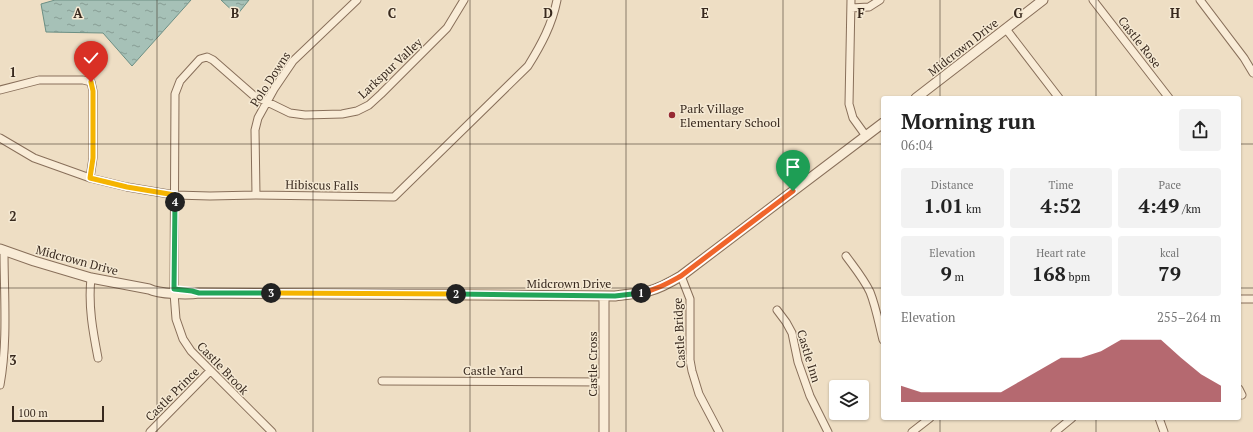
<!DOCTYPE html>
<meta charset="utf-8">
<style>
:root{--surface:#fff;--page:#f2f2f2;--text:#222;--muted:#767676;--accent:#972a34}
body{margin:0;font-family:"PT Serif",serif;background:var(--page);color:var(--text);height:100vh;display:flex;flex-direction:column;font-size:15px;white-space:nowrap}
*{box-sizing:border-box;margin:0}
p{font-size:13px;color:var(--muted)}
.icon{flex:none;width:22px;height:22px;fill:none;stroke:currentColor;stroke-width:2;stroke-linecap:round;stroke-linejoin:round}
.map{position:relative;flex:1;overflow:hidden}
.details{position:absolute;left:881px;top:96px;width:360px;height:324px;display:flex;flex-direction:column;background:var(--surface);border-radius:4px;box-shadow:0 1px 3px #0004}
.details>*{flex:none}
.controls{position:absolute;left:829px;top:380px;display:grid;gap:8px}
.controls a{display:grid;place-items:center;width:40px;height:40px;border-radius:4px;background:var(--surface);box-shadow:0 1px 3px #0004;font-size:20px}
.scale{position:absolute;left:12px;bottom:10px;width:92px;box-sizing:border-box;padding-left:4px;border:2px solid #38291e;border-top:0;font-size:11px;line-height:14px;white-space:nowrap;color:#38291e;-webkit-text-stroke:3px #f5e9d3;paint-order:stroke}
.pin{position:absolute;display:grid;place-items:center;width:34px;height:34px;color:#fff;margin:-41px -17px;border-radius:50% 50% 50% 0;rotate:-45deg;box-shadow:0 0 4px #0007}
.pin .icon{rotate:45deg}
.km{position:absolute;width:20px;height:20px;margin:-10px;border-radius:50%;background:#222;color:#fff;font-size:11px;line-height:20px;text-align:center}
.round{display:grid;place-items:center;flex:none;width:42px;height:42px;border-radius:4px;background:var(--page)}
.overview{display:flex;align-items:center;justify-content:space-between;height:68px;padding:0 20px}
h1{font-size:22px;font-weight:600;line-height:30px}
.metrics{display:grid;grid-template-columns:repeat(3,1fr);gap:6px;height:68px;padding:4px 20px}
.metrics div{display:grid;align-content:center;border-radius:4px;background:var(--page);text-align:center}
.metrics b{font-size:20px;font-weight:600}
.metrics small{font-size:11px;font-weight:400}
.metrics p{font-size:11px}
.chart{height:112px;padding:8px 20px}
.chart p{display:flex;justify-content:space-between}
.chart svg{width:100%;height:72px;margin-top:4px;fill:var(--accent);opacity:.7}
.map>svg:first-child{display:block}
</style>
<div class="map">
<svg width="1253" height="432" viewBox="0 0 1253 432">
<defs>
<pattern id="water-ripples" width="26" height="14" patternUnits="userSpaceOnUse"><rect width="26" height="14" fill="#a6c1b7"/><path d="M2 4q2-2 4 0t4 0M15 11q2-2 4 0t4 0" fill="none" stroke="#889d94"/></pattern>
</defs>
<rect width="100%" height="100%" fill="#eedec4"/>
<!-- water -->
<path fill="url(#water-ripples)" stroke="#6c8f84" d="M55,0H191L132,66L103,33L46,32L41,4Z
M221,0H249L237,15Z"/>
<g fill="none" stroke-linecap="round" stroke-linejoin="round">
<!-- minor casing -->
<g stroke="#886f5a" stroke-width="9">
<path id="minor" d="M851,0L849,104L853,118L866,136
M1093,0L1169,98
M1200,0L1244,58L1253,73
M851,8L869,7L880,0
M1006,29L1059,98
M0,90L39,80H83L91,82L93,91V158L90,178
M0,138L34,158L90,178L127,187L175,195L210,196L256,195L394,197L528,66C541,45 552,25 557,0
M256,195L255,130L258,118L274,89L293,61L357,0
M846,256C854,267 864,279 870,292C876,307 879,324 883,340
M681,276L690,299V360L692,371L699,394L719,432
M91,278C88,306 93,332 98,358
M1239,299H1253
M777,310L786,322L792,333L798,362L810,396L828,432
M382,381L604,382
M0,385C8,341 4,295 4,250
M1239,389L1242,395
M1159,418L1164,432
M150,432L210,371
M272,432L191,351L183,339L176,319L174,293L175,94L180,81L200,59L207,57L213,60L253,95L290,113L305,115L342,114L357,111L369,105L381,94L447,28L464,0
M912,432L930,418
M1055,432L1072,418"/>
</g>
<!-- tertiary casing -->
<g stroke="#886f5a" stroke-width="11">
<path id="tertiary" d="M916,98L1043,0
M0,249L34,261L91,278L149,289C159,294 188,295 199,293L615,296C626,294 638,294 649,291C661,288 671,282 681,276L883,123
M604,432V296"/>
</g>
<!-- minor -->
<use href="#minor" stroke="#f9ecd7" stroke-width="7"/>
<!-- tertiary -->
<use href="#tertiary" stroke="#f9ecd7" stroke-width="9"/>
</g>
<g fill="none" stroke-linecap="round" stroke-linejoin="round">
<!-- split-1 casing -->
<g stroke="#fff" stroke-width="8">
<path id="split-1" d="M641,293C656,290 668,283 681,276L793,191"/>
</g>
<!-- split-2 casing -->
<g stroke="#fff" stroke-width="8">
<path id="split-2" d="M456,294L615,296L641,293"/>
</g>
<!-- split-3 casing -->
<g stroke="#fff" stroke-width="8">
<path id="split-3" d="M271,293L456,294"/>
</g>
<!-- split-4 casing -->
<g stroke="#fff" stroke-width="8">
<path id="split-4" d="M175,202L174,289L192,291L199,293H271"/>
</g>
<!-- split-5 casing -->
<g stroke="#fff" stroke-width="8">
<path id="split-5" d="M91,82L93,91V158L90,178L127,187L175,195V202"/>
</g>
<!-- split-1 -->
<use href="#split-1" stroke="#f0652b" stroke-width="5"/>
<!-- split-2 -->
<use href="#split-2" stroke="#22a559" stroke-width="5"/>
<!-- split-3 -->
<use href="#split-3" stroke="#f5b400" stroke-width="5"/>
<!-- split-4 -->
<use href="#split-4" stroke="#22a559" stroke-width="5"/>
<!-- split-5 -->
<use href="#split-5" stroke="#f5b400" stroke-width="5"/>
</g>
<!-- grid -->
<path fill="none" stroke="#38291e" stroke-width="1" stroke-opacity="0.55" d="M157,0V432M313,0V432M470,0V432M626,0V432M783,0V432M940,0V98M1096,0V98M0,144H883M1239,144H1253M0,288H883M1239,288H1253M940,418V432M1096,418V432"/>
<!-- markers -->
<circle fill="#972a34" stroke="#f5e9d3" stroke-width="1.5" cx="672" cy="115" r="4"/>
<g text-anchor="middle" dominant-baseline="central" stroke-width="3" stroke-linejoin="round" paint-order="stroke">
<!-- street labels -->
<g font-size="12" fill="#38291e" stroke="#f5e9d3">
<text transform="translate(1140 42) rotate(52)">Castle Rose</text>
<text transform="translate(963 47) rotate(-38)">Midcrown Drive</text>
<text transform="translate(390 68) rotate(-43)">Larkspur Valley</text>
<text transform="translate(270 79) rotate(-57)">Polo Downs</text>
<text transform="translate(322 185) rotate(1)">Hibiscus Falls</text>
<text transform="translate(77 260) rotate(15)">Midcrown Drive</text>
<text x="569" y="283">Midcrown Drive</text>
<text transform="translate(679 333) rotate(-93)">Castle Bridge</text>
<text transform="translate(809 356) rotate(73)">Castle Inn</text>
<text transform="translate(592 364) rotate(-90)">Castle Cross</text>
<text transform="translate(223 368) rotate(46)">Castle Brook</text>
<text x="493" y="370">Castle Yard</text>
<text transform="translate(172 394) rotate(-45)">Castle Prince</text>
</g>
<!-- poi labels -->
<g font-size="12" fill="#38291e" stroke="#f5e9d3" text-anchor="start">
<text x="680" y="108">Park Village<tspan x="680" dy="14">Elementary School</tspan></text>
</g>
</g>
<g font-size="13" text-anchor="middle" font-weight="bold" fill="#38291e" stroke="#f5e9d3" stroke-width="3" stroke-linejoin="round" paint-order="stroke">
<text x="78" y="18">A</text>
<text x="235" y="18">B</text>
<text x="392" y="18">C</text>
<text x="548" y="18">D</text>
<text x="705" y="18">E</text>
<text x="861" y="18">F</text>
<text x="1018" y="18">G</text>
<text x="1175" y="18">H</text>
<text x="13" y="77">1</text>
<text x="13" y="221">2</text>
<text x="13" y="365">3</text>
</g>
</svg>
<div class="controls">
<a><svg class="icon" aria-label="layers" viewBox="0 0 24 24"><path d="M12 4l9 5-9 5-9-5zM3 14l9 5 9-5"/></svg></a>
</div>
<div class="scale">100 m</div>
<div class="pin" style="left:793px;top:191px;background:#1e9e55"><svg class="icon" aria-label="arrive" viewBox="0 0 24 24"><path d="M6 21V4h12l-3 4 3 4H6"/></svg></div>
<div class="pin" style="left:91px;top:82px;background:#d93025"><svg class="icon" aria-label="check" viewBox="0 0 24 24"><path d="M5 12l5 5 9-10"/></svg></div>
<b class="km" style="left:641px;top:293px">1</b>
<b class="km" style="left:456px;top:294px">2</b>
<b class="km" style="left:271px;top:293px">3</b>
<b class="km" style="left:175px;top:202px">4</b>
<section class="details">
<div class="overview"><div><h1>Morning run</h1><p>06:04</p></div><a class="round"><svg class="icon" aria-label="share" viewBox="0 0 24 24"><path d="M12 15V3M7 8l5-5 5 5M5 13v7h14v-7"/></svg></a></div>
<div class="metrics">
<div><p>Distance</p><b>1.01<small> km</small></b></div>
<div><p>Time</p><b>4:52</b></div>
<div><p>Pace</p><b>4:49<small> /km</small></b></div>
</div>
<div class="metrics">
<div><p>Elevation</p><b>9<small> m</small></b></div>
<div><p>Heart rate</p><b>168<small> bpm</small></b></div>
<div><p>kcal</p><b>79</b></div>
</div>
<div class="chart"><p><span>Elevation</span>255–264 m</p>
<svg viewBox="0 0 160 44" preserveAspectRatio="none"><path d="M0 44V34L10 38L20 38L30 38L40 38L50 38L60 31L70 24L80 17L90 17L100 13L110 6L120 6L130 6L140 17L150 27L160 34V44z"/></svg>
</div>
</section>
</div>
